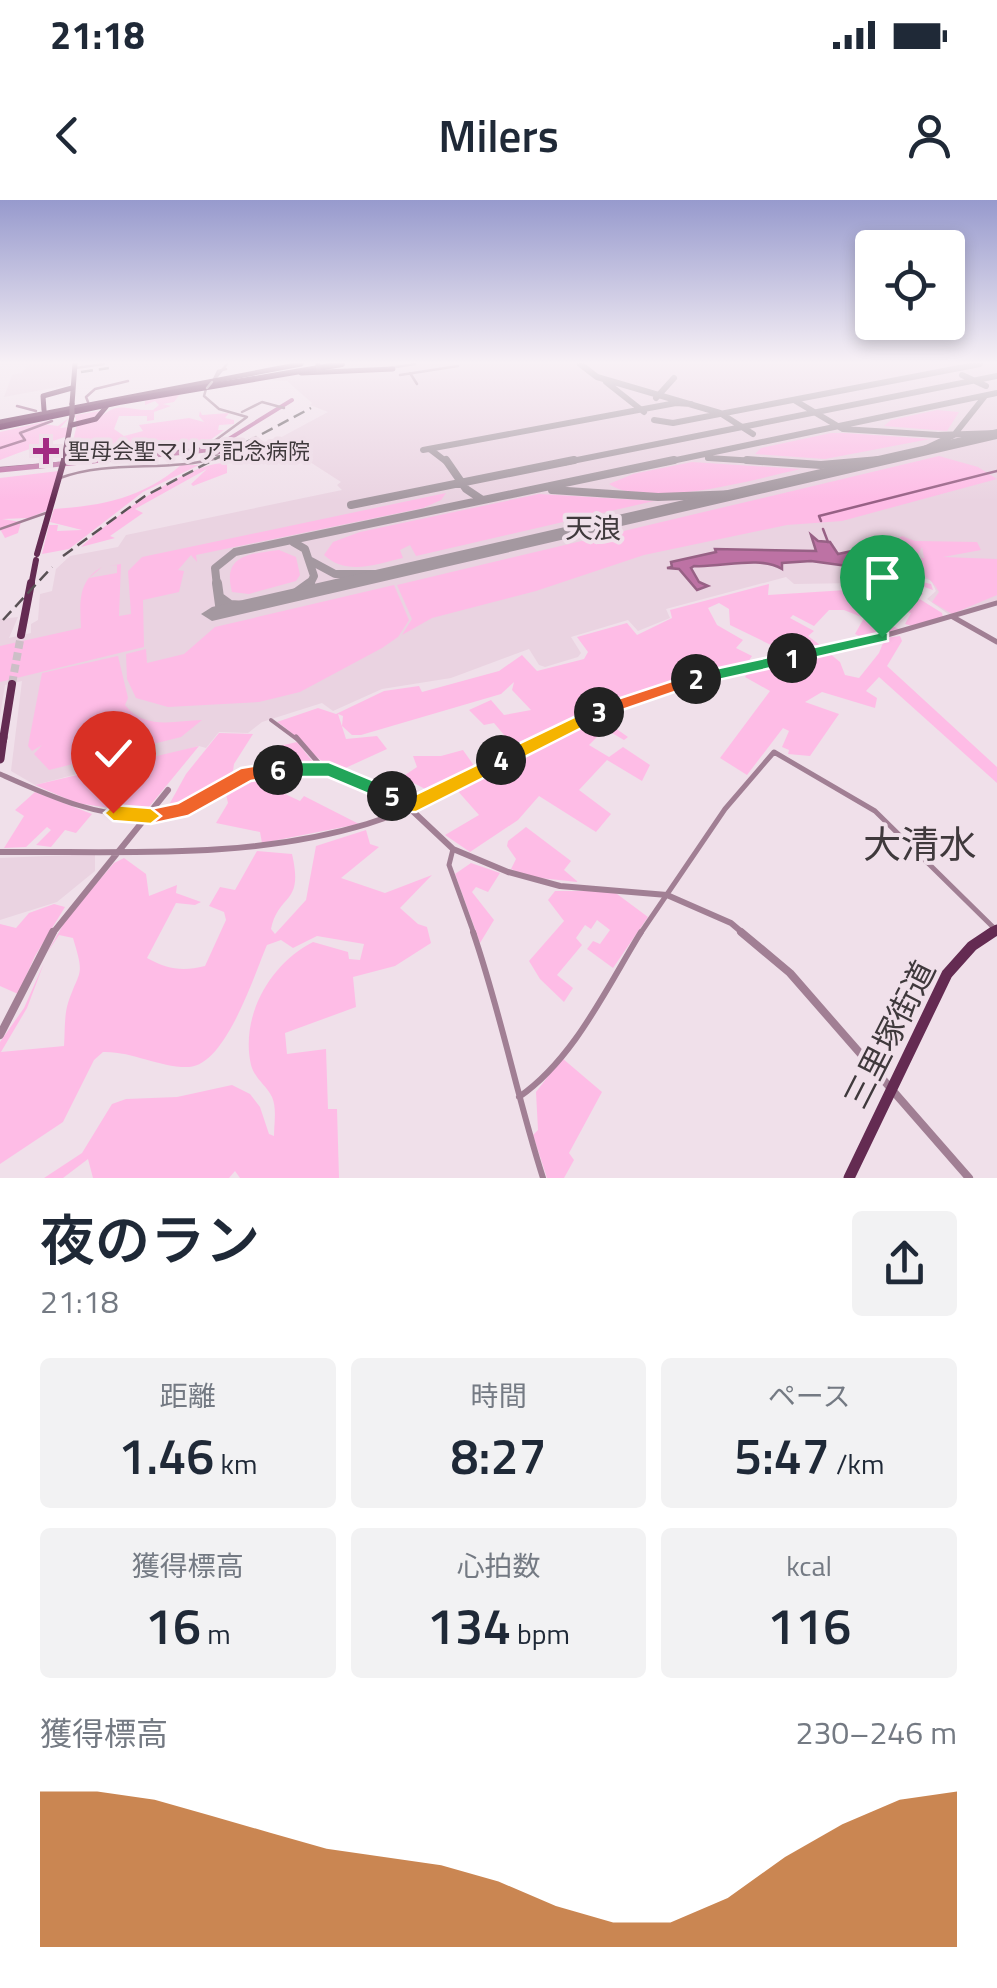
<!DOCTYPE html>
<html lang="ja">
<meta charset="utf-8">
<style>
:root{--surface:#fff;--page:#f2f2f3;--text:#1f2937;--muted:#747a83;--accent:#b45309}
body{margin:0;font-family:"Titillium Web","Noto Sans JP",sans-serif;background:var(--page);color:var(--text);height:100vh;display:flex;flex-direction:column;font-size:38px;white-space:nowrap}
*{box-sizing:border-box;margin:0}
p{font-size:32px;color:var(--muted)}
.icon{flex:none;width:55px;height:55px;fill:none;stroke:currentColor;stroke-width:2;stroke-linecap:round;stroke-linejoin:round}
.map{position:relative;height:978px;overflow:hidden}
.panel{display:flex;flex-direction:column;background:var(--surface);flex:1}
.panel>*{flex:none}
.buttons{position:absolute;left:855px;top:30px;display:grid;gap:20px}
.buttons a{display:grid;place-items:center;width:110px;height:110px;border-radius:10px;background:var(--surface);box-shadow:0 5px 15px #0003;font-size:50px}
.pin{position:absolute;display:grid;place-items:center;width:85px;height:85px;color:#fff;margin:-102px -42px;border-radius:50% 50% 50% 0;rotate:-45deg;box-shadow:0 0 10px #0007}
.pin .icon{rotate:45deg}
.km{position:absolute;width:50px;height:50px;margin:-25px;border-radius:50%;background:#222;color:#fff;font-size:28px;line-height:50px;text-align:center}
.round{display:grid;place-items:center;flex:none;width:105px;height:105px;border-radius:10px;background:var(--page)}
.overview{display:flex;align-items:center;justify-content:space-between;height:170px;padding:0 40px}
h1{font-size:55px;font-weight:600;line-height:75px}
.stats{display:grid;grid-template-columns:repeat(3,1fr);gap:15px;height:170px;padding:10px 40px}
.stats div{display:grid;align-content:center;border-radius:10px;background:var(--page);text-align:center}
.stats b{font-size:50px;font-weight:600}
.stats small{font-size:28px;font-weight:400}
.stats p{font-size:28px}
.chart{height:280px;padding:20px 40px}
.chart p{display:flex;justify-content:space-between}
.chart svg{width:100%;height:180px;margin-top:10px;fill:var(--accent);opacity:.7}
.status{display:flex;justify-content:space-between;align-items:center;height:70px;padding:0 50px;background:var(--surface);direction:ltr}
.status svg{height:28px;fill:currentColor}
header{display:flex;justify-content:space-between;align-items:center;height:130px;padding:0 40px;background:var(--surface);font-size:45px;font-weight:600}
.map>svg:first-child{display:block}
</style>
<div class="status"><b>21:18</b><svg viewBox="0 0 49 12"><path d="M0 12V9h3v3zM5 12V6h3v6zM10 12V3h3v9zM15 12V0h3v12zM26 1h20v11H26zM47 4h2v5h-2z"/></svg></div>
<header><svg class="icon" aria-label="back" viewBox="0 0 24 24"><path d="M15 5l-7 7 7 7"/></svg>Milers<svg class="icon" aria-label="person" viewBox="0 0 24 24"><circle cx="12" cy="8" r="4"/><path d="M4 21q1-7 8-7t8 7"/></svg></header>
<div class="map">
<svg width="997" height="978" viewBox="0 0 997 978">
<rect width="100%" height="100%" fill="#f0e0ea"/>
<!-- built -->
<path fill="#ead3e1" d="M321,164H997V400L951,416L927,399L936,391L931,380L892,374L859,383L794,384L786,377L666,409L670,418L638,431L628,420L571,437L581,453L578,457L545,467L539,465L529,449L451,478L382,489L333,511L322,503L262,522L248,533L219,532L206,548L199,546L134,564L131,560L35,585L11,571L22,481L5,485L0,516V419L18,417L9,438L31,433V424L38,420L40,394L52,391L56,369L70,356L118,347L126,335L342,290L337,285L341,282L276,240L328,212L310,205L312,203L287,181L268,180L323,169Z
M29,165H72L69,185L4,197L12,175L22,173Z
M95,654V671L57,702L0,720V658Z"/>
<!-- green -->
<path fill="#febce6" d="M180,194L174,202L163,204L171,206L154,212V220L147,221V216H119L114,229L124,236L143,231L139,225L189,218L204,222L199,216L200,211L202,215L229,213L225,218L234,220V224L219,225L218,230H224L206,243L173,247L170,251L142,254L149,248L144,247L110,251L120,253L115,256L75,261L100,252L97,247L79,253L70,252L77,225L75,215L100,211L97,220C120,199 124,211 153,210L159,205L155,201L145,205V201Z
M937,210L959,212L947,231L884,226L891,220Z
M70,217L60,228L70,227L68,236C44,244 23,251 0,260V232L47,221L43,224L58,226Z
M831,233H845L930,239L825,259L755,254L761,248Z
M939,256L978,267L997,279L842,321L787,325L644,355L536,391L432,418L402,435L412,419L397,385Z
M692,262L800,269C757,279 647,310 609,284L633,274Z
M227,263V273L193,286L191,284L207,269L135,309L143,313L110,336L115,338L81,347C109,320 189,261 227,263Z
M181,265H199L143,292L69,349L42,354L49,325H58L57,331L82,330L50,322L54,309C103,306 144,297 181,265Z
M59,271L48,310L29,318L2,319L21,322L18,333L5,338L0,329V278Z
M446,293L441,300L423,308L196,355L197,362L191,355L178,370L184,371L179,392L143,400L144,447L0,482V446L81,428C80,404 77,381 102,367L89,378L117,373V365L109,366L121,364L119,416L131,414L128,371L142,357Z
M539,294L654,301L416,356L410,345L400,350L403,358C377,364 346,376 324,355L333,342L360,332Z
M902,336L915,341L977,342L981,350L943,357L997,359V395L952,414L932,402L939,392C919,354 886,384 856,378L853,371L877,367L885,359L924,358L922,347L919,353L883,349L880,345L868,346L861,339L897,340Z
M279,350L296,357L300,375L296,381L249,394L232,392C222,355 249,354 279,350Z
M894,376L931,384L933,390L907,381L883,385C897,384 915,379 923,394L918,398L942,413L943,417L912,426L905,424L911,413L881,406L871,417L899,429L866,439L855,434L864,418L844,410H829L814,426L793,415L790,418L814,431L808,436L820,445L773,446L730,425L729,409L719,403L708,408L717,425L743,440L736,448L752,456L746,465L719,470L700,462L678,480L632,493L515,548L494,523L484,525L469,510L491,500L504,515L531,510L512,490L514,482L501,494L361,535H352L342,526L343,516L338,514L346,539L377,536L387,549L341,570C315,564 300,536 277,522L318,508L336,514L384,491L419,486L422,492L499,471L522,455L537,471L584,459L588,452L577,437L627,423L637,435L672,418L670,410L769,384L768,395L878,388L881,386L863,384Z
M394,385L409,420L398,437L382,448L300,492L259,502L168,507L136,498L127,479L126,454L146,449L147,463L184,454L215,427Z
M900,436L902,441L887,466L997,567V583L879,477L866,491L877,498L875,508L822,492L805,502L839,514L810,556L788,554L789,550L782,547L789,531L783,528L747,575L720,558L770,491L745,477L750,470L829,453L840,462L845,475L859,478L879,453L885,438Z
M118,456L128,498L125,505C144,530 174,521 202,520L181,537L49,570L34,554L42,545L32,551L28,546L42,473Z
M622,504L626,507L611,525L628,537L624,540L605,529L589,545L609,557L623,547L650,565L642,581L607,560L579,590L611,614L596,632L539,596L518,620L470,652L445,635L479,615L456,589Z
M219,533L253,534L234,564L232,578L202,597L165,612L186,574Z
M297,542L317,567L248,571L275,547Z
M199,546L144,613L76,603L35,585Z
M463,550L477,570L431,592L402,577L417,567L413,556H441Z
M277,572L275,581L293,583L285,594L300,601L304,596L359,624L262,643L260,632L216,623L228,603L225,590L248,576Z
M35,592L92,614L76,633L65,630L51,647L36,645L51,630L47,627L26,647L4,648L24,616L15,610Z
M526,627L571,661L564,670L578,682L530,677L511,669L516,659L507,646L508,641Z
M366,630L370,644L379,647L341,678L385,693L432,675L400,708L418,724L427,727L431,743L395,766L353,777L356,807L285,833L287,854L326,849L328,909H337L339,978H240L235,971L229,978H93L88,959L63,978H44L82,953L112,904L126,899L177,897L232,885L250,894L260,907L269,934L274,936C274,924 277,908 272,897C266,885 255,879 251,865C240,816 270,764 313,742L348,752L349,759L360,760L364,744L317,736L293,748L281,740L267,745C254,775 226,865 189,867C160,868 132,851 103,852L94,860L63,922L0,964V842L24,808L44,763L27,808L1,852L64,846C65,833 64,816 68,803C80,768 85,778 73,738L59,735L47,753L68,716L114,663L124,658L146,674L149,696L177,685L176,693L201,702L195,705L176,703L147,758C167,769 182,772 205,766L226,720L224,712L209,706L220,687L235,690L257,651L292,654C304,706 279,692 271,729L275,734L306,700L316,646Z
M471,663L500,673L488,692L476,687L472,692L494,720L480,743L455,674Z
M555,691H613L648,717L613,768L587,749L593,741L600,744L610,730L597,720L591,729L585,725L576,738L582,745L557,775L573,788L564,802L540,779L529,761L564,721L548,700Z
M54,704L65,707L35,756L18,794L0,786V724L16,728L29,713Z
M562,858L602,892L569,953L574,960L564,978H547L533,935L538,930L536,892Z"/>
<!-- water -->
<path fill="#bd72a4" stroke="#976185" stroke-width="2.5" d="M811,335L818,341L830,342L838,354L880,345L885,359L869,369L811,361L782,363V369C759,355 721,368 694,366L691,368L699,382L708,386L697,390L679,369L667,368L672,367L671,362L716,352L715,349L816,351Z"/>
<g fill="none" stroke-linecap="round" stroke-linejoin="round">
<!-- stream -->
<path stroke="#976185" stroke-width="2.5" d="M88,202L86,197L95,189L128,181
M17,206L36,211
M0,248L25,240L20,233L52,221
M202,251L233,254
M67,262L198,249L212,241
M0,268L59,263
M821,321L819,316L997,271
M823,329L828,342"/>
<!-- river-far1 -->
<path stroke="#bd72a4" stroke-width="4" d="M75,263L202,251L224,242L292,200"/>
<!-- river -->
<path stroke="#bd72a4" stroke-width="5" d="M0,270L102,260"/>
<!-- taxiway-far2 -->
<path stroke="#a498a0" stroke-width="6" d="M580,164L597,177L720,213L753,234
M962,175L986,186
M606,182L644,212
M656,198L674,178
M794,200L841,228
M654,220L673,223L980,164
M843,229L938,235L997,233
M423,250L676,203L691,204
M431,250L448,263
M916,253L954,235L985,196
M708,258L788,263
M562,263L997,176
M662,263L997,193
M847,263L884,260"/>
<!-- taxiway-far1 -->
<path stroke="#a498a0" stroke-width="8" d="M446,260L466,289L481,299
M747,260L821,265L879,260
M552,290L658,297L736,294
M351,305L574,260
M293,342L305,349L314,376L309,386
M309,360L335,374H384
M217,386L215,368L235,352L674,260"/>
<!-- taxiway -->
<path stroke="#a498a0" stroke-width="10" d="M217,383L221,412
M292,396L310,383
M219,397L230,405L247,406"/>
<!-- runway -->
<path fill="#a498a0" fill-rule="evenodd" d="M997,229V239L212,421L201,414L212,407Z"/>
<!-- primary-tunnel -->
<path stroke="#cdbfc7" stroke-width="8" stroke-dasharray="8 4" stroke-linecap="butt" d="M12,484L21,435"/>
<!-- minor-far3 -->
<path stroke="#a17f94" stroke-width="2.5" d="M75,168L104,164
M213,181L218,171L226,169
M206,189L204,196L219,209L247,217L213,242L216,255L221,257
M242,212L262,202L284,208
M60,278C111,259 169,273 221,257
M0,329L46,313"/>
<!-- minor-far2 -->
<path stroke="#a17f94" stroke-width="4" d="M271,520L298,540"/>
<!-- minor-far1 -->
<path stroke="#a17f94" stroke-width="5" d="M296,537L322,567
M0,574C45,594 103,621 154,615C192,611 217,582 252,573C277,566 311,568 336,572
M453,649L449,665L474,734
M640,734L725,609L774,552L875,611L996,730"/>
<!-- minor -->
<path stroke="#a17f94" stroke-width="6" d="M473,732C501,813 517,897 543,978
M519,897C574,859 607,787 641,732"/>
<!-- tertiary-far3 -->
<path stroke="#a17f94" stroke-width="2.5" d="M389,168L415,164
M410,173L417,184
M400,175L458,166
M214,180L227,164"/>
<!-- tertiary-far2 -->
<path stroke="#a17f94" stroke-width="5" d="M953,417L997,442
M543,540L658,488L863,442L997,403"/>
<!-- tertiary-far1 -->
<path stroke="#a17f94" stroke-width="6" d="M338,572L403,602L453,649L508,672L560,686L667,695L731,723L744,734
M0,652C123,651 248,660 367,624C431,604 489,569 547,537
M52,734L168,590"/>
<!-- tertiary -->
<path stroke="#a17f94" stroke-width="8" d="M741,732L790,773L969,978
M0,835L53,732"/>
<!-- primary-far4 -->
<path stroke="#642b52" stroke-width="5" d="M72,204L75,164
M63,263L72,216"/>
<!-- primary-far3 -->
<path stroke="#642b52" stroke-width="6" d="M37,354L64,260
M31,386L36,360"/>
<!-- primary-far2 -->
<path stroke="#642b52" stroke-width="8" d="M21,435L31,383
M3,540L12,484"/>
<!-- primary-far1 -->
<path stroke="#642b52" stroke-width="9" d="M0,559L3,537
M989,734L997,729"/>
<!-- primary -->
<path stroke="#642b52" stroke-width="11" d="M849,978L947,774L972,746L993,732"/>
<!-- trunk -->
<path stroke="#581946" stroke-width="5" d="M301,173L393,169
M44,210L43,196L72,188
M0,222L301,164
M72,225L96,219L106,207"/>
<!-- motorway -->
<path stroke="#4c073b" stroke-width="6" d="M0,227L119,202L342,164"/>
<!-- rail -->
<path stroke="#595155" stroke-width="2.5" stroke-dasharray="12 6" stroke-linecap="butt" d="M81,172L109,168
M63,356L145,296L311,208
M3,420L52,367"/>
<!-- tertiary-bridge -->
<path stroke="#a17f94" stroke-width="2.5" d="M207,188L212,182"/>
<!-- primary-bridge -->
<path stroke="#642b52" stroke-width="5" d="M72,204V216"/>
<!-- trunk-bridge -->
<path stroke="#581946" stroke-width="5" d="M318,165L319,170"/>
</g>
<!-- sky -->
<linearGradient id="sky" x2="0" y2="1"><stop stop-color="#979acd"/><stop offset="0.54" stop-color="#f8f1f6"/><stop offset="1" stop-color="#f8f1f6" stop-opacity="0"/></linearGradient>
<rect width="997" height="301" fill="url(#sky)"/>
<!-- split-1 -->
<path fill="#22a559" stroke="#fff" stroke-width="2.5" d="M882,432L888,433V441L792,463L785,458L792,452Z"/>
<!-- split-2 -->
<path fill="#22a559" stroke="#fff" stroke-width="2.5" d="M792,452L800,458L798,462L696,485L688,479L696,473Z"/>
<!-- split-3 -->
<path fill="#f0652b" stroke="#fff" stroke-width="2.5" d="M696,473L704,479L701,483L599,518L591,512L593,507Z"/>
<!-- split-4 -->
<path fill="#f5b400" stroke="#fff" stroke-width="2.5" d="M599,505L608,512L605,516L507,566H495V555Z"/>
<!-- split-5 -->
<path fill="#f5b400" stroke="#fff" stroke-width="2.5" d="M501,553L510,560L507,566L416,612H403L383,596L392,588L410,597Z"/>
<!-- split-6 -->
<path fill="#22a559" stroke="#fff" stroke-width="2.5" d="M278,562H329L399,591L402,596L392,604L328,577H278L269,570Z"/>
<!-- split-7 -->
<path fill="#f0652b" stroke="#fff" stroke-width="2.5" d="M278,562L288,570L285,575L251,581L188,616L151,624L142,616L145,610L178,603L241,568Z"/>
<!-- split-8 -->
<path fill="#f5b400" stroke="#fff" stroke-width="2.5" d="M113,605L151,608L161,616L151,624L113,621L104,613Z"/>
<!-- markers -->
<path fill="#a32b83" stroke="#f0e0ea" stroke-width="4" d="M41 236h10v10h10v10h-10v10h-10v-10h-10v-10h10z"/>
<g text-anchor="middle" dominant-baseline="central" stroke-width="8" stroke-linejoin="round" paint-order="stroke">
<!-- far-poi labels -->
<g font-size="22" fill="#3f393c" stroke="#f0e0ea" text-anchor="start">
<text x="68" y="251">聖母会聖マリア記念病院</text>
</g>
<!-- far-quarter labels -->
<g font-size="28" fill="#3f393c" stroke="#f0e0ea">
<text x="593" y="327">天浪</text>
</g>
<!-- near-street labels -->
<g font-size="32" fill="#3f393c" stroke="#f0e0ea">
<text transform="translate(889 834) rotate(-63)">三里塚街道</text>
</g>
<!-- near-quarter labels -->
<g font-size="38" fill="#3f393c" stroke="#f0e0ea">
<text x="920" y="644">大清水</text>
</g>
</g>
</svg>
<div class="buttons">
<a><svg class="icon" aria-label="locate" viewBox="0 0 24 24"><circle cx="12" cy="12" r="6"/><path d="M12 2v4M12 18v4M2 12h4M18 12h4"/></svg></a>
</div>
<div class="pin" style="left:882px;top:437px;background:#1e9e55"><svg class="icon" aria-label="arrive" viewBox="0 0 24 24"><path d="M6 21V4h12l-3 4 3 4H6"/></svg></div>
<div class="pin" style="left:113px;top:613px;background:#d93025"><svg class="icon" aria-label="check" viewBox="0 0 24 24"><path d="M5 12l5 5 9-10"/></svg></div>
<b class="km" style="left:792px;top:458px">1</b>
<b class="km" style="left:696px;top:479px">2</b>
<b class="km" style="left:599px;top:512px">3</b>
<b class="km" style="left:501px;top:560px">4</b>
<b class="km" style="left:392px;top:596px">5</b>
<b class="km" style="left:278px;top:570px">6</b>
</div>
<section class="panel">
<div class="overview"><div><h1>夜のラン</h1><p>21:18</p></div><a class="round"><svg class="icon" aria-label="share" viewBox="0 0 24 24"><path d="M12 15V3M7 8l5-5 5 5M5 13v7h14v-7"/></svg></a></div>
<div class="stats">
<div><p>距離</p><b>1.46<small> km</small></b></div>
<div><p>時間</p><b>8:27</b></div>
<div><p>ペース</p><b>5:47<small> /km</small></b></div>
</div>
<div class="stats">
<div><p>獲得標高</p><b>16<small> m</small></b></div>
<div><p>心拍数</p><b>134<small> bpm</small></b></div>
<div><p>kcal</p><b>116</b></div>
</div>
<div class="chart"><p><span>獲得標高</span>230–246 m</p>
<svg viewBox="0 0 160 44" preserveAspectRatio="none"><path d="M0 44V6L10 6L20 8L30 12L40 16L50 20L60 22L70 24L80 28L90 34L100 38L110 38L120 32L130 22L140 14L150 8L160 6V44z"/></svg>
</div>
</section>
